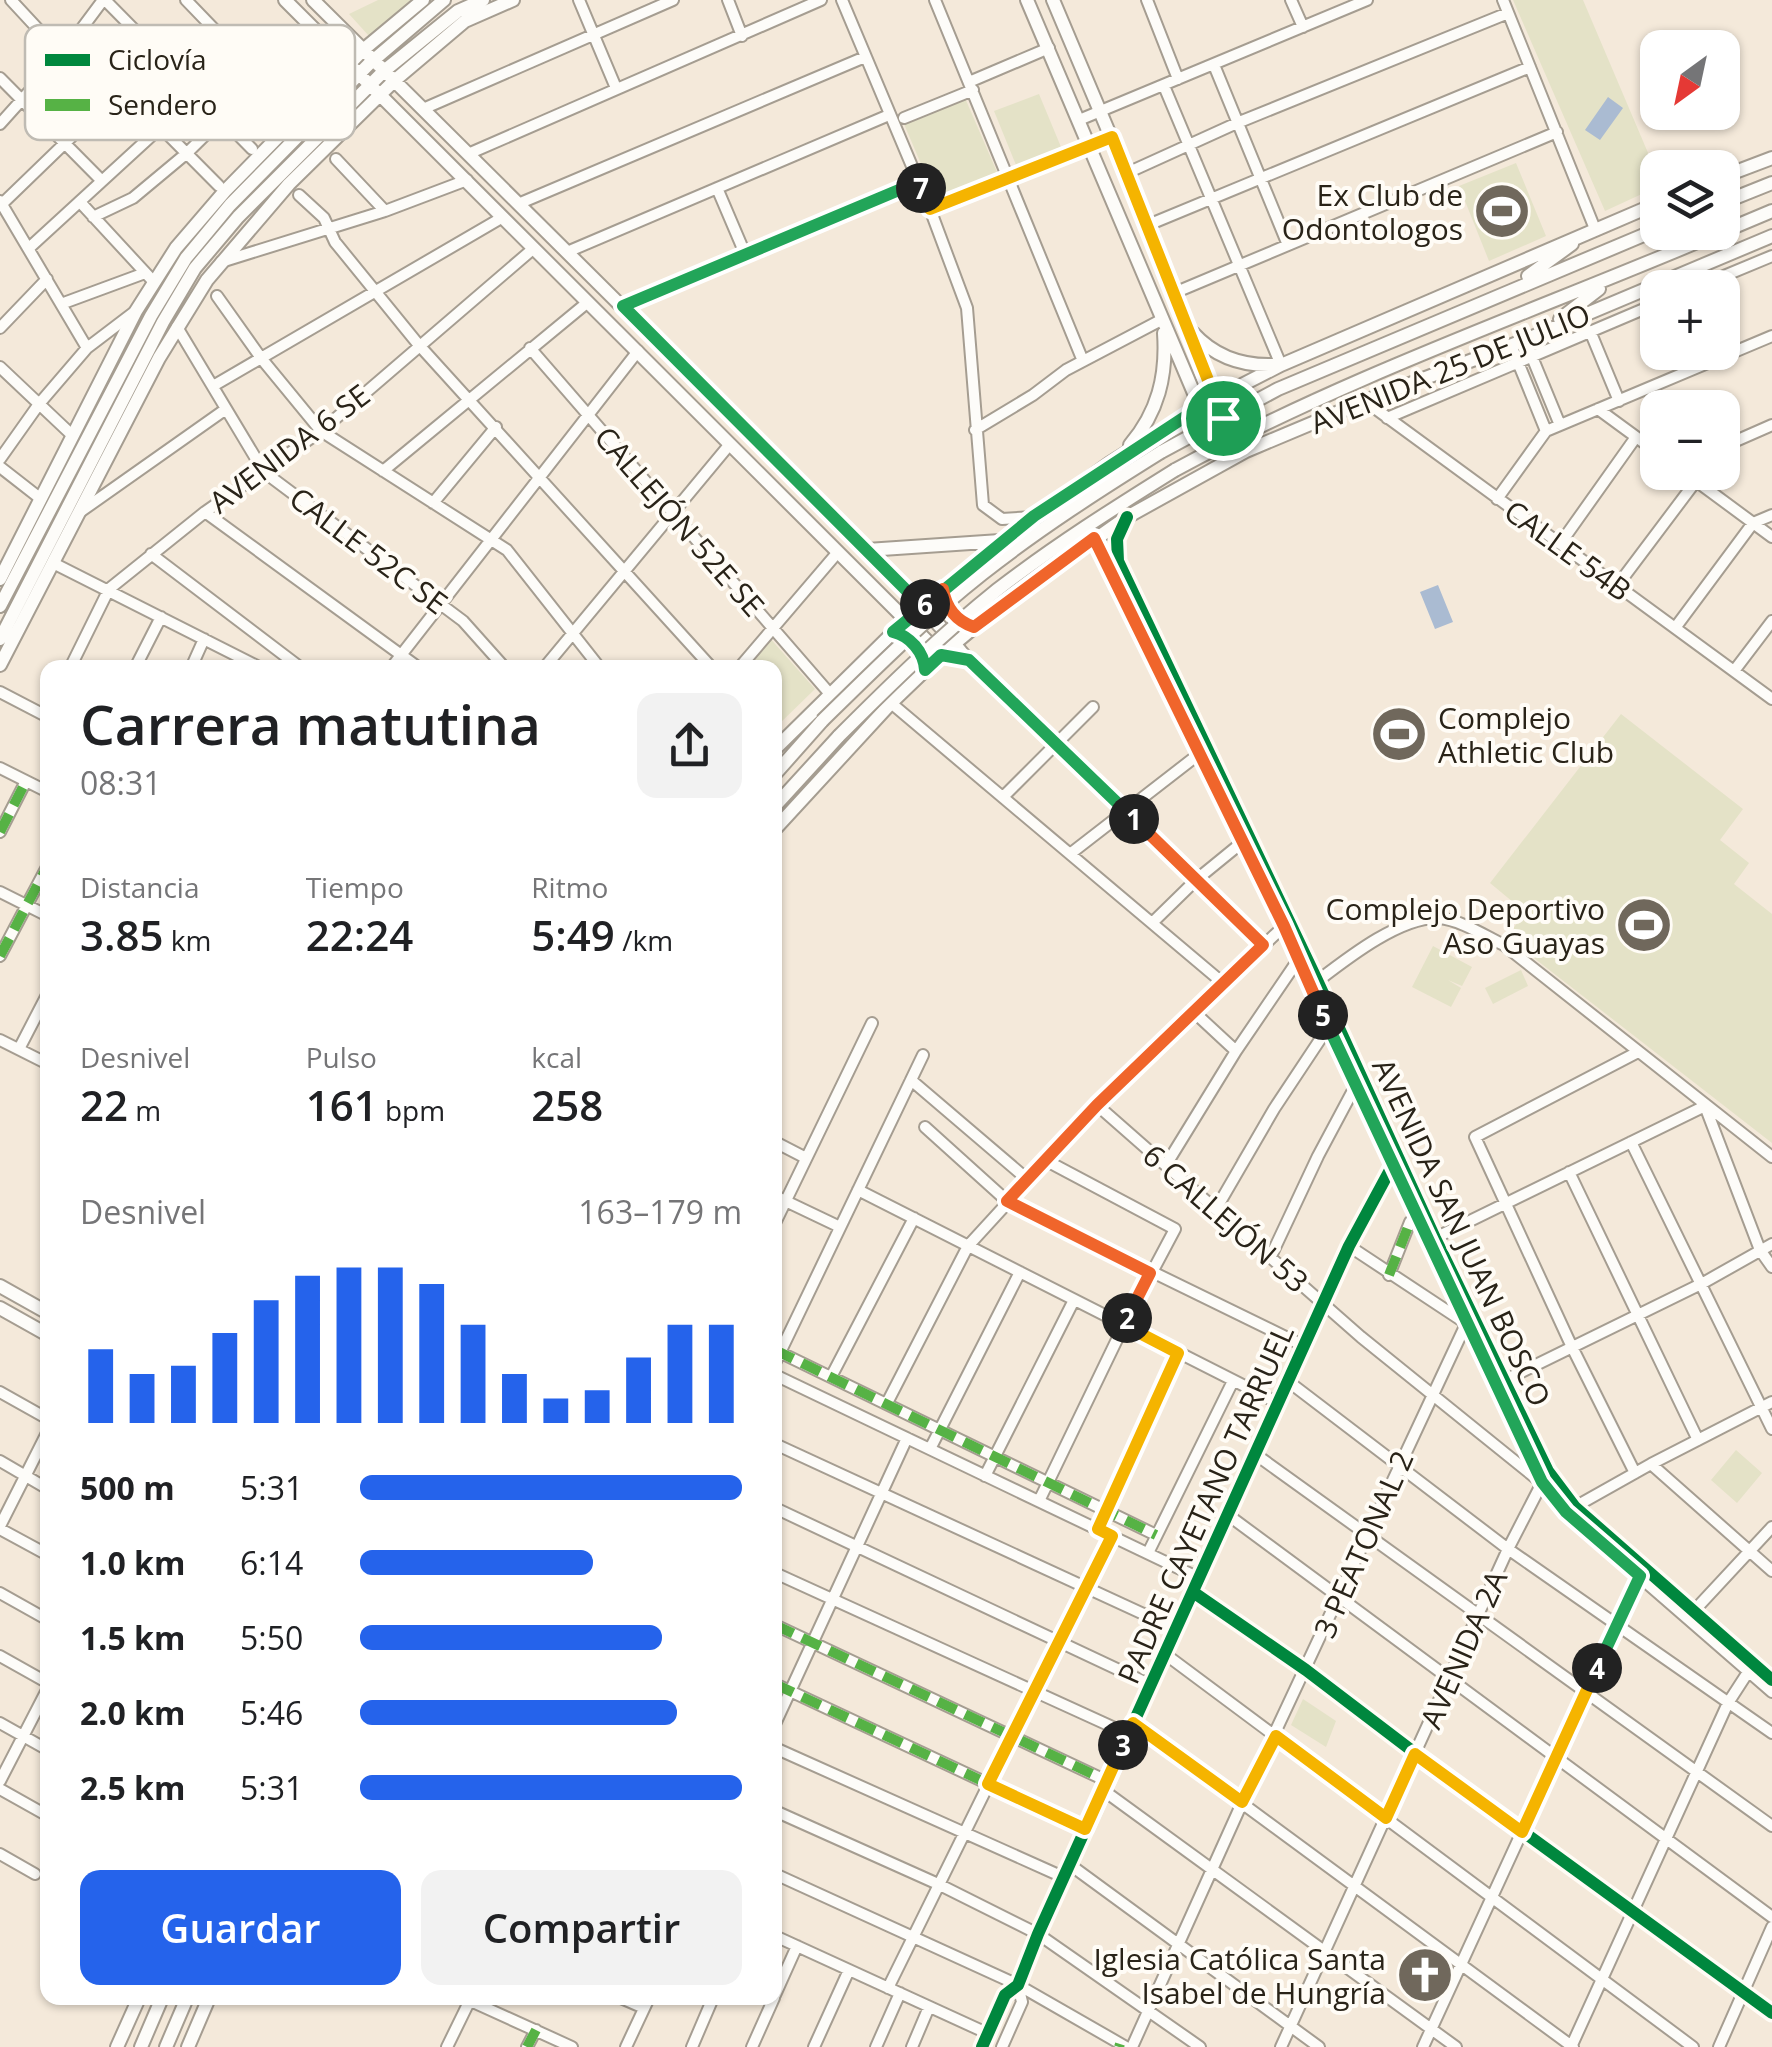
<!DOCTYPE html>
<html lang="es">
<meta charset="utf-8">
<style>
:root{--surface:#fff;--page:#f2f2f2;--text:#202124;--muted:#757577;--accent:#2563eb}
body{margin:0;font-family:"Open Sans",sans-serif;background:var(--page);color:var(--text);height:100vh;display:flex;flex-direction:column;font-size:38px;white-space:nowrap}
*{box-sizing:border-box;margin:0}
p{font-size:32px;color:var(--muted)}
.icon{flex:none;width:55px;height:55px;fill:none;stroke:currentColor;stroke-width:2;stroke-linecap:round;stroke-linejoin:round}
.map{position:relative;flex:1;overflow:hidden}
.panel{position:absolute;left:40px;top:660px;width:742px;height:1345px;display:flex;flex-direction:column;background:var(--surface);border-radius:20px;box-shadow:0 2px 8px #0004}
.panel>*{flex:none}
.needle{width:65px;rotate:213deg}
.controls{position:absolute;left:1640px;top:30px;display:grid;gap:20px}
.controls a{display:grid;place-items:center;width:100px;height:100px;border-radius:20px;background:var(--surface);box-shadow:0 2px 8px #0004;font-size:50px}
.pin{position:absolute;display:grid;place-items:center;width:85px;height:85px;color:#fff;margin:-42px;border:5px solid #fff;border-radius:50%;box-shadow:0 2px 10px #0007}
.km{position:absolute;width:50px;height:50px;margin:-25px;border-radius:50%;background:#222;color:#fff;font-size:28px;line-height:50px;text-align:center}
.round{display:grid;place-items:center;flex:none;width:105px;height:105px;border-radius:20px;background:var(--page)}
.overview{display:flex;align-items:center;justify-content:space-between;height:170px;padding:0 40px}
h1{font-size:55px;font-weight:600;line-height:75px}
.figures{display:grid;grid-template-columns:repeat(3,1fr);gap:15px;height:170px;padding:10px 40px}
.figures div{display:grid;align-content:center}
.figures b{font-size:42px;font-weight:600}
.figures small{font-size:28px;font-weight:400}
.figures p{font-size:28px}
.chart{height:280px;padding:20px 40px}
.chart p{display:flex;justify-content:space-between}
.chart svg{width:100%;height:180px;margin-top:10px;stroke:var(--accent);stroke-width:6}
.button{display:flex;gap:20px;margin-top:auto;padding:20px 40px}
.button a{flex:1;height:115px;border-radius:20px;background:var(--accent);color:#fff;font-size:40px;font-weight:600;line-height:115px;text-align:center}
.button a+a{background:var(--page);color:var(--text)}
ul{padding:0 40px;list-style:none;font-size:32px}
li{display:grid;grid-template-columns:160px 120px 1fr;align-items:center;height:75px}
li i{height:25px;border-radius:12px;background:var(--accent)}
.map>svg:first-child{display:block}
</style>
<div class="map">
<svg width="1772" height="2047" viewBox="0 0 1772 2047">
<rect width="100%" height="100%" fill="#f4e9da"/>
<!-- green -->
<path fill="#e4e2c7" d="M378,0H414L369,36L349,14Z
M1513,0H1583L1657,174V187L1605,211Z
M1039,94L1061,147L1016,165L994,111Z
M965,98L997,172L936,199L904,124Z
M1516,163L1546,236L1489,261L1459,186Z
M768,636L815,689L777,726L775,668H743Z
M1621,714L1743,809L1720,840L1749,863L1734,884L1772,914V1143L1507,937L1525,912L1490,883Z
M1433,946L1472,967L1462,986L1448,980L1461,988L1451,1007L1412,987Z
M1521,970L1528,986L1493,1004L1485,988Z
M1736,1450L1762,1473L1737,1503L1711,1480Z
M1303,1699L1336,1721L1326,1747L1291,1725Z"/>
<!-- water -->
<path fill="#aabbd2" d="M1608,97L1623,108L1600,140L1585,130Z
M1438,585L1453,622L1435,629L1420,592Z"/>
<g fill="none" stroke-linecap="round" stroke-linejoin="round">
<!-- minor casing -->
<g stroke="#a59d91" stroke-width="14">
<path id="minor" d="M11,0L62,55
M105,0L252,149
M186,0L292,110
M579,0L616,88
M728,0L742,36
M842,0L930,209L967,308L983,505L1002,519L1033,517
M935,0L1083,361
M1147,0L1178,79
M1291,0L1303,27
M1503,0L1595,229
M74,40L219,186
M1214,65L1288,245
M0,78L102,181
M969,82L1049,48
M1164,86L1281,365
M423,109L673,0
M904,118L973,90
M1079,120L1367,0
M0,124L62,55L103,0
M468,154L821,0
M336,159L385,211
M1127,173L1237,123L1508,13
M717,188L746,256
M299,195L324,218L335,242L418,344L712,668
M0,201L87,348
M80,202L153,281
M2,204L122,88
M518,204L865,57
M930,209L1112,137
M93,217L133,198L187,153L314,28
M1148,225L1530,67
M29,248L161,127
M567,252L889,115
M221,262L385,211L467,180
M1695,288L1772,256
M1174,293L1557,132
M217,296L261,358L321,431L507,550L600,668
M61,304L145,273
M623,307L918,182
M177,327L264,472L463,621L505,668
M0,328L47,279
M1590,331L1619,401
M1525,340L1560,425
M1511,345L1546,431
M530,348L830,694
M0,367L73,436
M213,386L503,217
M1365,401L1772,699
M1598,409L1658,453
M1387,418L1658,303
M975,430L1033,395L1066,370L1163,319
M1722,447L1772,425
M0,459L39,404L87,348L133,313
M0,467L41,499
M383,471L588,302
M1684,472L1772,537
M1497,499L1546,431L1772,336
M433,503L496,427
M80,512L226,409
M205,512L419,668
M1127,518L1117,539L1118,561L1317,980L1435,1238L1548,1471L1575,1507L1772,1680
M1094,538L1284,926L1391,1166L1542,1482L1565,1512L1772,1692
M1560,544L1636,437
M151,554L301,668
M53,563L261,668
M1617,586L1696,481
M1675,628L1753,523L1772,515
M955,643L970,661L1263,945
M70,668L109,589L205,512L321,431L534,248
M135,668L161,617
M191,668L204,639
M391,668L638,351
M544,668L730,444
M739,668L838,552
M1734,671L1772,621
M0,692L48,717
M891,703L1223,983
M0,768L48,792
M1003,797L1093,707
M0,832L26,781
M1070,854L1199,754
M0,892L48,916
M1152,923L1196,880L1245,840
M0,956L48,865
M1315,983C1345,960 1400,916 1439,918C1461,920 1485,936 1504,945L1772,1157
M1194,1012L1236,1051
M0,1040L48,1064
M19,1049L48,993
M911,1080L1027,1179
M1097,1105L1361,1337L1537,1479
M925,1127L1007,1201L1304,1346
M775,1142L806,1158
M1631,1142L1772,1429
M1166,1165L1236,1051L1298,960
M1569,1172L1698,1440
M858,1190L1278,1403
M775,1196L840,1227
M1216,1209L1274,1109L1331,1023
M775,1223L872,1023
M1433,1239L1705,1106L1760,1250L1772,1267
M1349,1246L1464,1322
M1271,1256L1318,1156L1358,1081
M1389,1275L1410,1222
M775,1350L1156,1535
M775,1363L923,1055
M775,1375L1199,1578
M831,1377L914,1218
M1289,1382L1508,1549L1772,1733
M1501,1382L1703,1283L1772,1244
M0,1392L48,1419
M887,1403L968,1246L1097,1105L1284,926
M775,1444L1176,1629
M930,1449L1020,1272
M1255,1454L1772,1826
M0,1461L48,1489
M1651,1464L1772,1571
M1635,1473L1571,1345L1475,1137L1638,1052
M985,1476L1074,1300
M1039,1501L1124,1325L1175,1229L1045,1160
M775,1508L1151,1685
M1571,1509L1651,1464L1772,1402
M1228,1515L1772,1917
M0,1526L48,1431
M0,1529L48,1555
M1098,1529L1178,1353
M1148,1553L1233,1381
M775,1573L1128,1734
M1193,1592L1306,1670L1415,1753L1772,2013
M0,1593L48,1620
M1692,1613L1772,1527
M775,1625L1107,1781
M1165,1654L1693,2047
M0,1656L48,1683
M775,1684L1085,1829
M0,1723L48,1750
M1133,1723L1573,2047
M775,1724L907,1438
M775,1748L1063,1877
M0,1781L48,1688
M0,1789L48,1816
M1103,1790L1456,2047
M775,1811L938,1884L1038,1934L1200,2047
M0,1854L35,1874
M1069,1864L1319,2047
M775,1874L1018,1985L1126,2047
M775,1936L989,2034
M888,1988L1111,1536
M775,1995L797,1946
M464,1998L572,2047
M621,1998L644,2008
M447,2047L470,2000
M527,2047L536,2030
M626,2047L649,1998
M692,2047L713,1998
M752,2047L774,1998
M814,2047L849,1970
M876,2047L900,1993
M912,2047L929,2007
M982,2047L1005,1995L1018,1985L1038,1934L1349,1246L1392,1166
M1002,2047L1022,2002L1018,1985
M1132,2047L1242,1803L1467,1322
M1281,2047L1508,1549L1543,1481
M1423,2047L1641,1573
M1571,2047L1728,1703L1750,1669
M1719,2047L1772,1927"/>
</g>
<!-- major casing -->
<g stroke="#a59d91" stroke-width="16">
<path id="major" d="M285,0L939,653
M313,0L867,550L954,641
M1027,0L1202,412
M1053,0L1148,225L1223,418
M1722,177L1772,158
M1722,203L1772,183
M1722,232L1772,211
M1528,276L1572,244
M1560,319L1599,289
M1193,333C1214,356 1242,366 1273,365
M1130,445C1158,412 1167,376 1164,333
M1161,452L1278,389L1658,229
M1175,470C1349,375 1538,310 1721,232
M867,550L1000,541
M0,579L136,311L176,248L225,191L363,50L423,0
M0,606L151,316L186,258L230,205L369,64L444,0
M0,639L163,322L195,268L238,217L384,71L458,11L483,0
M0,665L159,358L207,280L289,184L394,81L465,21L513,0
M775,749L906,620L1002,541L1110,463L1199,407L1281,365L1658,203
M775,774L822,721
M775,806L839,736
M775,829L891,703L941,655L991,613L1127,517L1246,451L1365,401L1525,340L1772,236
M0,1286L48,1313
M0,1308L48,1335
M117,2047L139,1998
M141,2047L162,1998
M166,2047L187,1998
M188,2047L209,1998"/>
</g>
<!-- minor -->
<use href="#minor" stroke="#fdfcf9" stroke-width="10"/>
<!-- major -->
<use href="#major" stroke="#fdfcf9" stroke-width="12"/>
<!-- major-bridge casing -->
<g stroke="#a59d91" stroke-width="16" stroke-linecap="butt">
<path id="major-bridge" d="M822,721C874,670 925,619 982,574C1039,529 1100,490 1161,452
M839,736C890,685 941,635 997,590C1054,546 1114,508 1175,470"/>
</g>
<!-- major-bridge -->
<use href="#major-bridge" stroke="#fdfcf9" stroke-width="12"/>
<!-- quiet -->
<path stroke="#56b245" stroke-width="10" stroke-dasharray="20 10" stroke-linecap="butt" d="M0,832L26,781
M0,956L48,865
M1389,1275L1410,1222
M775,1350L1156,1535
M775,1625L1107,1781
M775,1684L1085,1829
M527,2047L536,2030
M1119,2047L1120,2044"/>
<!-- cycleway casing -->
<g stroke="#fffcf6" stroke-width="19">
<path id="cycleway" d="M1127,517L1117,539L1118,561L1317,980L1435,1238L1548,1471L1575,1507L1772,1680
M1193,1592L1306,1670L1415,1753L1772,2013
M982,2047L1005,1995L1018,1985L1038,1934L1349,1246L1397,1157"/>
</g>
<!-- cycleway -->
<use href="#cycleway" stroke="#00873e" stroke-width="12"/>
</g>
<g fill="none" stroke-linecap="round" stroke-linejoin="round">
<!-- split-1 casing -->
<g stroke="#fff" stroke-width="20">
<path id="split-1" d="M1134,819L969,660L941,655L925,670C924,652 910,636 893,632L1034,516L1200,407L1208,426L1223,418"/>
</g>
<!-- split-2 casing -->
<g stroke="#fff" stroke-width="20">
<path id="split-2" d="M1127,1318L1150,1273L1007,1201L1097,1105L1263,945L1134,819"/>
</g>
<!-- split-3 casing -->
<g stroke="#fff" stroke-width="20">
<path id="split-3" d="M1123,1745L1085,1829L988,1784L1112,1536L1098,1529L1178,1353L1124,1325L1127,1318"/>
</g>
<!-- split-4 casing -->
<g stroke="#fff" stroke-width="20">
<path id="split-4" d="M1123,1745L1133,1723L1242,1802L1276,1736L1386,1818L1415,1754L1522,1832L1597,1668"/>
</g>
<!-- split-5 casing -->
<g stroke="#fff" stroke-width="20">
<path id="split-5" d="M1323,1015L1542,1482L1566,1512L1640,1576L1597,1668"/>
</g>
<!-- split-6 casing -->
<g stroke="#fff" stroke-width="20">
<path id="split-6" d="M925,604L943,589C946,608 956,621 974,627L1094,538L1284,926L1323,1015"/>
</g>
<!-- split-7 casing -->
<g stroke="#fff" stroke-width="20">
<path id="split-7" d="M921,188L918,182L623,306L922,606L925,604"/>
</g>
<!-- split-8 casing -->
<g stroke="#fff" stroke-width="20">
<path id="split-8" d="M921,188L930,209L1112,137L1223,418"/>
</g>
<!-- split-1 -->
<use href="#split-1" stroke="#22a559" stroke-width="12"/>
<!-- split-2 -->
<use href="#split-2" stroke="#f0652b" stroke-width="12"/>
<!-- split-3 -->
<use href="#split-3" stroke="#f5b400" stroke-width="12"/>
<!-- split-4 -->
<use href="#split-4" stroke="#f5b400" stroke-width="12"/>
<!-- split-5 -->
<use href="#split-5" stroke="#22a559" stroke-width="12"/>
<!-- split-6 -->
<use href="#split-6" stroke="#f0652b" stroke-width="12"/>
<!-- split-7 -->
<use href="#split-7" stroke="#22a559" stroke-width="12"/>
<!-- split-8 -->
<use href="#split-8" stroke="#f5b400" stroke-width="12"/>
</g>
<!-- icons -->
<defs>
<g id="stadium-disc" transform="scale(2.875)"><circle r="9.5" fill="#70685c" stroke="#fffcf6"/><path d="M0-5a6.5 5 0 1 0 0 10a6.5 5 0 1 0 0-10ZM-3.5-1.8h7v3.6h-7Z" fill="#fff"/></g>
<g id="church-disc" transform="scale(2.875)"><circle r="9.5" fill="#70685c" stroke="#fffcf6"/><path d="M-1.2-6h2.4v3.5h3.3v2.4h-3.3V6h-2.4V-.1h-3.3v-2.4h3.3Z" fill="#fff"/></g>
</defs>
<g fill-rule="evenodd">
<use href="#stadium-disc" x="1502" y="211"/>
<use href="#stadium-disc" x="1399" y="734"/>
<use href="#stadium-disc" x="1644" y="925"/>
<use href="#church-disc" x="1425" y="1975"/>
</g>
<g text-anchor="middle" dominant-baseline="central" stroke-width="8" stroke-linejoin="round" paint-order="stroke">
<!-- poi labels -->
<g font-size="30" fill="#292318" stroke="#fffcf6" text-anchor="end">
<text x="1463" y="194">Ex Club de<tspan x="1463" dy="34">Odontologos</tspan></text>
<text x="1438" y="717" text-anchor="start">Complejo<tspan x="1438" dy="34">Athletic Club</tspan></text>
<text x="1605" y="908">Complejo Deportivo<tspan x="1605" dy="34">Aso Guayas</tspan></text>
<text x="1386" y="1958">Iglesia Católica Santa<tspan x="1386" dy="34">Isabel de Hungría</tspan></text>
</g>
<!-- street labels -->
<g font-size="30" fill="#292318" stroke="#fffcf6">
<text transform="translate(1450 368) rotate(-22)">AVENIDA 25 DE JULIO</text>
<text transform="translate(289 448) rotate(-37)">AVENIDA 6 SE</text>
<text transform="translate(680 521) rotate(49)">CALLEJÓN 52E SE</text>
<text transform="translate(369 550) rotate(37)">CALLE 52C SE</text>
<text transform="translate(1568 550) rotate(36)">CALLE 54B</text>
<text transform="translate(1226 1218) rotate(41)">6 CALLEJÓN 53</text>
<text transform="translate(1462 1232) rotate(65)">AVENIDA SAN JUAN BOSCO</text>
<text transform="translate(1205 1504) rotate(-66)">PADRE CAYETANO TARRUEL</text>
<text transform="translate(1363 1544) rotate(-66)">3 PEATONAL 2</text>
<text transform="translate(1463 1649) rotate(-66)">AVENIDA 2A</text>
</g>
</g>
<!-- legend -->
<rect x="25" y="25" width="330" height="115" rx="15" fill="#fffcf6" stroke="#bfbbb3" stroke-width="2.5"/>
<rect x="45" y="54" width="45" height="12" fill="#00873e"/>
<rect x="45" y="99" width="45" height="12" fill="#56b245"/>
<g font-size="28" fill="#292318">
<text x="108" y="70">Ciclovía</text>
<text x="108" y="115">Sendero</text>
</g>
</svg>
<div class="controls">
<a><svg class="needle" viewBox="-14 -14 28 28"><path d="M0-13l5 13h-10z" fill="#e53935"/><path d="M0 13l5-13h-10z" fill="#757577"/></svg></a>
<a><svg class="icon" aria-label="layers" viewBox="0 0 24 24"><path d="M12 4l9 5-9 5-9-5zM3 14l9 5 9-5"/></svg></a>
<a>+</a>
<a>−</a>
</div>
<div class="pin" style="left:1223px;top:418px;background:#1e9e55"><svg class="icon" aria-label="arrive" viewBox="0 0 24 24"><path d="M6 21V4h12l-3 4 3 4H6"/></svg></div>
<b class="km" style="left:1134px;top:819px">1</b>
<b class="km" style="left:1127px;top:1318px">2</b>
<b class="km" style="left:1123px;top:1745px">3</b>
<b class="km" style="left:1597px;top:1668px">4</b>
<b class="km" style="left:1323px;top:1015px">5</b>
<b class="km" style="left:925px;top:604px">6</b>
<b class="km" style="left:921px;top:188px">7</b>
<section class="panel">
<div class="overview"><div><h1>Carrera matutina</h1><p>08:31</p></div><a class="round"><svg class="icon" aria-label="share" viewBox="0 0 24 24"><path d="M12 15V3M7 8l5-5 5 5M5 13v7h14v-7"/></svg></a></div>
<div class="figures">
<div><p>Distancia</p><b>3.85<small> km</small></b></div>
<div><p>Tiempo</p><b>22:24</b></div>
<div><p>Ritmo</p><b>5:49<small> /km</small></b></div>
</div>
<div class="figures">
<div><p>Desnivel</p><b>22<small> m</small></b></div>
<div><p>Pulso</p><b>161<small> bpm</small></b></div>
<div><p>kcal</p><b>258</b></div>
</div>
<div class="chart"><p><span>Desnivel</span>163–179 m</p>
<svg viewBox="0 0 160 44" preserveAspectRatio="none"><path d="M5 44V26M15 44V32M25 44V30M35 44V22M45 44V14M55 44V8M65 44V6M75 44V6M85 44V10M95 44V20M105 44V32M115 44V38M125 44V36M135 44V28M145 44V20M155 44V20"/></svg>
</div>
<ul>
<li><b>500 m</b>5:31<i style="width:100%"></i></li>
<li><b>1.0 km</b>6:14<i style="width:61%"></i></li>
<li><b>1.5 km</b>5:50<i style="width:79%"></i></li>
<li><b>2.0 km</b>5:46<i style="width:83%"></i></li>
<li><b>2.5 km</b>5:31<i style="width:100%"></i></li>
</ul>
<div class="button"><a>Guardar</a><a>Compartir</a></div>
</section>
</div>
